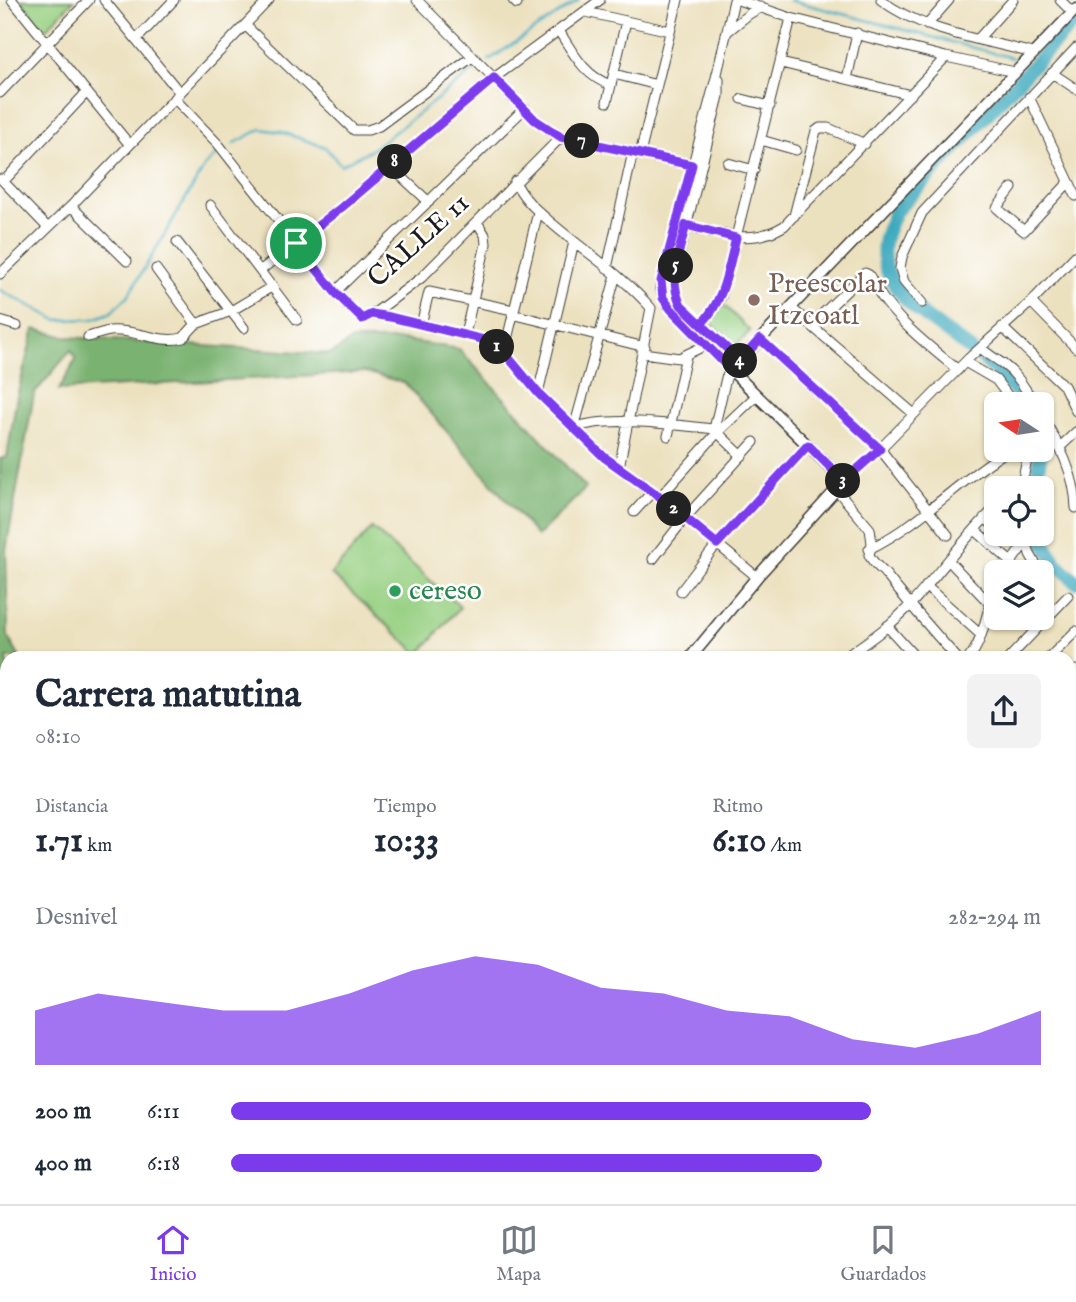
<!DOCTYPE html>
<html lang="es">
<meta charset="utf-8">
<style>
:root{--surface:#fff;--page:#f2f2f3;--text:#1f2937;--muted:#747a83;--line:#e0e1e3;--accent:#7c3aed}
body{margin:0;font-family:"IM FELL English",serif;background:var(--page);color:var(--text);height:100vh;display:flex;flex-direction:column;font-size:26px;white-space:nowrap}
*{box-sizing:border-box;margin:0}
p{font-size:23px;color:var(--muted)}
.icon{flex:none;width:38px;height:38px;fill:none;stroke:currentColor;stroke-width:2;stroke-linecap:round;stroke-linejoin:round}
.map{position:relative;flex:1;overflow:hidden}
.panel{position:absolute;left:0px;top:651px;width:1076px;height:553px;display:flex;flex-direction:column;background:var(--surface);border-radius:21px 21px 0 0;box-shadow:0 2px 5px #0004}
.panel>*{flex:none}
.needle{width:46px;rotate:282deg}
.controls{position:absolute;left:984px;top:392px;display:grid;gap:14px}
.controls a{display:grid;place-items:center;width:70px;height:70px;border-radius:10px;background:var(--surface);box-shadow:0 2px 5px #0004;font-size:35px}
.pin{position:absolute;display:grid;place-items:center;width:60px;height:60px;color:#fff;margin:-30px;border:4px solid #fff;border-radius:50%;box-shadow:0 2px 7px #0007}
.km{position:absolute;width:35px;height:35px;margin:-18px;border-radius:50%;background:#222;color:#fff;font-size:19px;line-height:35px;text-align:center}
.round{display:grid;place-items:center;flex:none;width:74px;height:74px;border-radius:10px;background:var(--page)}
.head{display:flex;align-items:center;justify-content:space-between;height:119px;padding:0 35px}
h1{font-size:38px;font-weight:700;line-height:52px}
.figures{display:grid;grid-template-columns:repeat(3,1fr);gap:10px;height:119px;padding:7px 35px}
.figures div{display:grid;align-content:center}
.figures b{font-size:35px;font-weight:700}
.figures small{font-size:19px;font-weight:400}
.figures p{font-size:19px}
.chart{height:196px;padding:14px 35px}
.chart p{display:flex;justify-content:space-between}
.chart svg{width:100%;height:126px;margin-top:7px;fill:var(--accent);opacity:.7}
ul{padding:0 35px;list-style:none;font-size:23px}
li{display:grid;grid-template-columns:112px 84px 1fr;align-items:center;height:52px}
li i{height:18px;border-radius:9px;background:var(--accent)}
.menu{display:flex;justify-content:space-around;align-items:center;height:98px;border-top:2px solid var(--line);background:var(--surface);font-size:19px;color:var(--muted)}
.menu a{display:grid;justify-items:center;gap:4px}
.menu .on{color:var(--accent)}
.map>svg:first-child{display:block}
</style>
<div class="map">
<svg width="1076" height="1204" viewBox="0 0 1076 1204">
<rect width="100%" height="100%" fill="#fff"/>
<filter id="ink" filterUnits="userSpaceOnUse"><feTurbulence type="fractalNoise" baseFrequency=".0143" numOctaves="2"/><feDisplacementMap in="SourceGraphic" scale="14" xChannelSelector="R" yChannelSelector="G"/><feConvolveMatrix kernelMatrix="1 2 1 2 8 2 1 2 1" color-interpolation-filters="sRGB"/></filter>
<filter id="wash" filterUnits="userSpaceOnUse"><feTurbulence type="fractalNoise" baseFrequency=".00686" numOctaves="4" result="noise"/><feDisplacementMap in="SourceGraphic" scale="28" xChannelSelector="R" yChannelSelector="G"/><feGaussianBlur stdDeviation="1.57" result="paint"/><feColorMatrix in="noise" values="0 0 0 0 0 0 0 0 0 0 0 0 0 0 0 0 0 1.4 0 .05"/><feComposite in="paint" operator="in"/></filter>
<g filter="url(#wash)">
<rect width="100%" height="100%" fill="#ece1bf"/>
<!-- green -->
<path fill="#98d083" stroke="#5a7650" stroke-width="2" d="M21,0H74L45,30Z
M724,305L750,331L736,346L708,321Z
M372,528L460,607L419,654L331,574Z"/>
<!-- forest -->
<path fill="#7ab271" stroke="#4b6746" stroke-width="2" d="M34,329L67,337L331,354L352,340H403L459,349L586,488L537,536L405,383L365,372L59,390L76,359L71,350L34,394L6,550L8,637L20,658H7V744L0,718V459L7,457L16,401Z"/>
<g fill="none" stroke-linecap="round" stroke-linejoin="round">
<!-- stream -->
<path stroke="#3da9bd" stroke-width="2.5" d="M789,0L1013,58
M489,60L579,0
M1033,64L1035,65
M233,144L261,129L281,132L325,147L341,165L374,148L477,68
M0,290L57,320L93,319L110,313L128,296L205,166L217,154"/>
<!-- river -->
<path stroke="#3da9bd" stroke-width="14" d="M971,350C937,323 872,290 885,238C887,229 892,220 895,212L1076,20
M983,358L1020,395L1026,404
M1041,429V438
M1036,488L1041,450
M1038,534L1057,564L1076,582"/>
</g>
</g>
<g filter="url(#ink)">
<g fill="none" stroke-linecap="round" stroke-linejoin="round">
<!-- minor casing -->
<g stroke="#3b3a34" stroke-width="11">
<path id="minor" d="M12,0L129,144
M104,0L180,93
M417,0L535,120L561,137L692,165
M513,0L517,4
M734,0L717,74L660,288L663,297L671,309L731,370L726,378L714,429L742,456
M738,0L791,18L946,57L1015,72
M881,0C923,32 982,39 1032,53
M1060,0L1072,12
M586,12L670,31
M245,25L354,130H368L379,126L472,57
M927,25L949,0
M559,31C573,53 585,77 611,85
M728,31L749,14L761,7
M979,38L1013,0
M137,39L174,0
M781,63L911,95
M1052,73L1076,89
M614,74L657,85
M719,79V96L674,275L676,294L681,305L740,361
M847,79L857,33
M0,93L89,0
M1029,97L1076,196
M174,98L219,145L335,292L362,319L372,315L421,278L561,137
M742,99L770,106
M607,102L626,21
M761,140L796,150
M640,154L678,0
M728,163L754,170
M390,166L429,202
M1,179L48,228
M4,181L86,93
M515,181C524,201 539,212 555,226C587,253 624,277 651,308L619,467
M1012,188L997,208L1024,231L1069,182
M210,205L297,320
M71,206L127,261
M794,216L816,131L820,128H828L865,144
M686,225C720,234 751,246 784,226L946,57
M177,242L244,328
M607,268L633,152
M156,269L196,324
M261,270L342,207L494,78L600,0
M0,274L71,206L269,0
M335,292L525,108
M1031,302L1076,348
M922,303L904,282L900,268L902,257L922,213L1076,48
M790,307L914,414
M512,314L645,347
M372,315L390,317L489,341L504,352L538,393L604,457L660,497L757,577
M0,321L17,326
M701,324L709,316L721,297L791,18
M812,324L865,273L869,275C887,314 925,343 958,370
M421,325L429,292L513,310
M1002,327L1064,386L1076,411
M465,334L486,244L485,235L477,222
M88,337C95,335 103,332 110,331C136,329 158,344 183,338L196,324L231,311L273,286
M760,339L880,449L948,535
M981,348C988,355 995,358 1003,364C1018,375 1025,389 1035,404
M504,352L538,212
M643,353L679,358L706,345
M965,362L996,380L1014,404
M538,393L574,242
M1041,415C1059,444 1075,473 1076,508
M574,428L616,275
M574,428C608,415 676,425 714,429
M668,436L686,356
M1059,448L1076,432
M844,481L880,449L969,358L1031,302L1076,255
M1021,488L1029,450
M836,489L870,529L872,543L869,555C874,565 881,568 887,576C909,604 933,631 957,658
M660,497L717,433L757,395
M634,512L652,492
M984,518L996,527
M975,530L1010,561
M1005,534L1022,547
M1024,534L1030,554L1040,572
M869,549C921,524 960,479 1009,450
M653,559L685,518L754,442
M949,561L989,603
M1004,572L1025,543
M926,586L981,635
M681,591L717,544L808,445
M887,626L916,658
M844,658C867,642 892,625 911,604C940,572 965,537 996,507
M969,658C985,639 985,611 996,589
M1009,658L1068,596
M1049,658L1076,631
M1069,677L1076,670
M1069,717L1076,710
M1069,796L1076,805
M0,806L7,812
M0,841L7,843
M1069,843L1076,837
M1069,890L1076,897
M0,909L7,912
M1069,953L1076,946
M0,994L7,969
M1069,1018L1076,1024
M1069,1043L1076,1038
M1069,1082L1076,1085
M1070,1131L1076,1134
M0,1196H7
M33,1197H142
M197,1197L198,1204
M240,1197L241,1204
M284,1197L285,1204
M325,1197L326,1204
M372,1197L373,1204
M490,1197L491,1204
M532,1197V1204
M572,1197L574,1204
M675,1197L694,1204
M740,1197L748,1204
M843,1197L848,1204
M969,1197L977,1204
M1040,1197L1051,1204
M858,1199L868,1204
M165,1204V1197
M777,1204L785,1197
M949,1204L951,1197"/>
</g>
<!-- major casing -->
<g stroke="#3b3a34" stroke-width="13">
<path id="major" d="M690,658L757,577L844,481L731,370L1076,9
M420,1204L427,1197"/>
</g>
<!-- minor -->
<use href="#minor" stroke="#fff" stroke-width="9"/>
<!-- major -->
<use href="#major" stroke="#fff" stroke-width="10"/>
</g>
</g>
<g fill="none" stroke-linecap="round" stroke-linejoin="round" filter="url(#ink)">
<!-- route casing -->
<g stroke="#fff" stroke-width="14">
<path id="route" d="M296,243L335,292L362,319L372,314L390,317L489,341L504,352L538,393L604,457L660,497L717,544L808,445L844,481L880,449L760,339L740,361L701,324C724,302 728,269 736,238L686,225C679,252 668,279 681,305L740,361L731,370L671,309L663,298L661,281L692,165L561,137L535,120L494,78L342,207L296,243"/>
</g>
<!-- route -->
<use href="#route" stroke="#7c3aed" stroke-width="9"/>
</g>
<!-- markers -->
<circle fill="#8d6e63" stroke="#fff" stroke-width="2.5" cx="754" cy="300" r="7"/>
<circle fill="#2e9e5b" stroke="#fff" stroke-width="2.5" cx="395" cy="591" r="7"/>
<g text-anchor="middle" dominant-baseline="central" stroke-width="5" stroke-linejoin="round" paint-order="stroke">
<!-- street labels -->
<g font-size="28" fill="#1c1c1c" stroke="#fff">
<text transform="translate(419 241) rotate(-42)">CALLE 11</text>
</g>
<!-- education labels -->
<g font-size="28" fill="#785e54" stroke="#fff" text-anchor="start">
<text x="768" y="284">Preescolar<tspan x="768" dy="32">Itzcoatl</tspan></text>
</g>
<!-- leisure labels -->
<g font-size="28" fill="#27864d" stroke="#fff" text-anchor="start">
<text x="409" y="591">cereso</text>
</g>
</g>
</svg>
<div class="controls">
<a><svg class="needle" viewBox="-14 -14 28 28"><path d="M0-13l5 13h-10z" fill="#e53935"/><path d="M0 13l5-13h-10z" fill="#747a83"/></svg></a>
<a><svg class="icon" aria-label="locate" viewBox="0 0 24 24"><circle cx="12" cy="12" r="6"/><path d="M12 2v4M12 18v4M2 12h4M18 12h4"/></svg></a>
<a><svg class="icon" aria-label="layers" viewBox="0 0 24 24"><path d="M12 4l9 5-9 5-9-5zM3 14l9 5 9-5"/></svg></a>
</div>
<div class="pin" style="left:296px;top:243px;background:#1e9e55"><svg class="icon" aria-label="arrive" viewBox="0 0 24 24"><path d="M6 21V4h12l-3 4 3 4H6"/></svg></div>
<b class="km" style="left:497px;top:347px">1</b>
<b class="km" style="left:674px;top:509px">2</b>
<b class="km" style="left:843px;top:481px">3</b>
<b class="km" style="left:740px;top:361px">4</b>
<b class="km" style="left:676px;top:266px">5</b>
<b class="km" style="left:582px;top:141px">7</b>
<b class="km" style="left:395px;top:162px">8</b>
<section class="panel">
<div class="head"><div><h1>Carrera matutina</h1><p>08:10</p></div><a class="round"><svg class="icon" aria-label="share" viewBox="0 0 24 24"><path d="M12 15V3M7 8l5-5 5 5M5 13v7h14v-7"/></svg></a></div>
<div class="figures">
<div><p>Distancia</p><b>1.71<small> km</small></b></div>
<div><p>Tiempo</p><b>10:33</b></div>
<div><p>Ritmo</p><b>6:10<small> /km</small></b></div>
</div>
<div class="chart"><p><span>Desnivel</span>282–294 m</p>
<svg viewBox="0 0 160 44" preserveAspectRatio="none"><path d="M0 44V25L10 19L20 22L30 25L40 25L50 19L60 11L70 6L80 9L90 17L100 19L110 25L120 27L130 35L140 38L150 33L160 25V44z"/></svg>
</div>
<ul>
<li><b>200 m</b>6:11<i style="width:79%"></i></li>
<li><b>400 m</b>6:18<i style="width:73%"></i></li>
</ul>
</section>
</div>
<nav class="menu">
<a class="on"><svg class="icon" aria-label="home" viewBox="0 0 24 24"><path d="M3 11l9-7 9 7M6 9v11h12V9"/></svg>Inicio</a>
<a><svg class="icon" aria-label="map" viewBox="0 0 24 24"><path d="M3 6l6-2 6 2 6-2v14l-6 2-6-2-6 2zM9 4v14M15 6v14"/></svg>Mapa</a>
<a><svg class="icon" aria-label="saved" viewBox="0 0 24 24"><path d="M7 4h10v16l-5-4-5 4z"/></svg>Guardados</a>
</nav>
